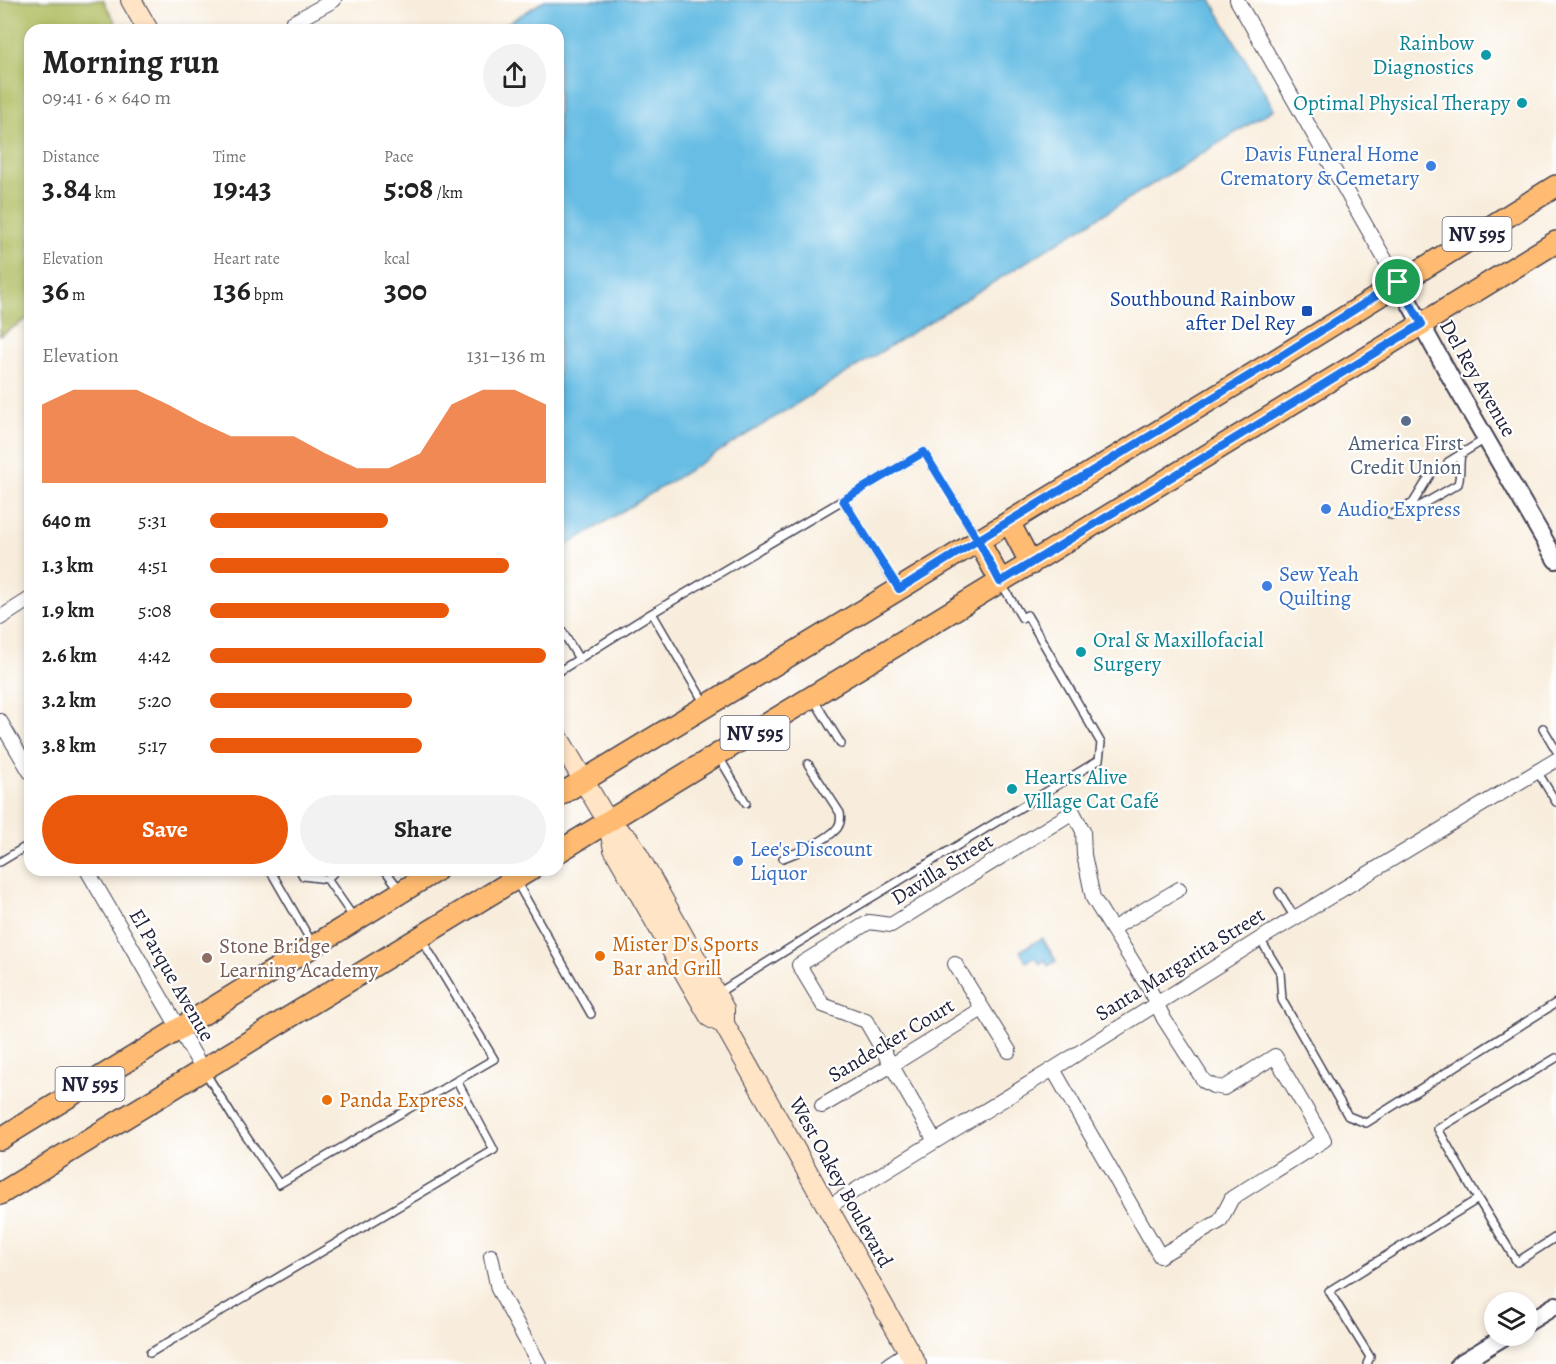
<!DOCTYPE html>
<meta charset="utf-8">
<style>
:root{--surface:#fff;--page:#f2f2f2;--text:#222;--muted:#767676;--accent:#ea580c}
body{margin:0;font-family:Alegreya,serif;background:var(--page);color:var(--text);height:100vh;display:flex;flex-direction:column;font-size:22px;white-space:nowrap}
*{box-sizing:border-box;margin:0}
p{font-size:20px;color:var(--muted)}
.icon{flex:none;width:33px;height:33px;fill:none;stroke:currentColor;stroke-width:2;stroke-linecap:round;stroke-linejoin:round}
.map{position:relative;flex:1;overflow:hidden}
.side{position:absolute;left:24px;top:24px;width:540px;height:852px;display:flex;flex-direction:column;background:var(--surface);border-radius:18px;box-shadow:0 3px 9px #0003}
.side>*{flex:none}
.buttons{position:absolute;left:1484px;top:1292px;display:grid;gap:12px}
.buttons a{display:grid;place-items:center;width:54px;height:54px;border-radius:50%;background:var(--surface);box-shadow:0 3px 9px #0003;font-size:30px}
.pin{position:absolute;display:grid;place-items:center;width:51px;height:51px;color:#fff;margin:-26px;border:3px solid #fff;border-radius:50%;box-shadow:0 2px 6px #0007}
.round{display:grid;place-items:center;flex:none;width:63px;height:63px;border-radius:32px;background:var(--page)}
.overview{display:flex;align-items:center;justify-content:space-between;height:102px;padding:0 18px}
h1{font-size:33px;font-weight:700;line-height:45px}
.figures{display:grid;grid-template-columns:repeat(3,1fr);gap:9px;height:102px;padding:6px 18px}
.figures div{display:grid;align-content:center}
.figures b{font-size:30px;font-weight:700}
.figures small{font-size:16px;font-weight:400}
.figures p{font-size:16px}
.chart{height:168px;padding:12px 18px}
.chart p{display:flex;justify-content:space-between}
.chart svg{width:100%;height:108px;margin-top:6px;fill:var(--accent);opacity:.7}
.action{display:flex;gap:12px;margin-top:auto;padding:12px 18px}
.action a{flex:1;height:69px;border-radius:36px;background:var(--accent);color:#fff;font-size:24px;font-weight:700;line-height:69px;text-align:center}
.action a+a{background:var(--page);color:var(--text)}
ul{padding:0 18px;list-style:none;font-size:20px}
li{display:grid;grid-template-columns:96px 72px 1fr;align-items:center;height:45px}
li i{height:15px;border-radius:8px;background:var(--accent)}
.map>svg:first-child{display:block}
</style>
<div class="map">
<svg width="1556" height="1364" viewBox="0 0 1556 1364">
<rect width="100%" height="100%" fill="#fff"/>
<filter id="ink" filterUnits="userSpaceOnUse"><feTurbulence type="fractalNoise" baseFrequency=".0167" numOctaves="2"/><feDisplacementMap in="SourceGraphic" scale="12" xChannelSelector="R" yChannelSelector="G"/><feConvolveMatrix kernelMatrix="1 2 1 2 8 2 1 2 1" color-interpolation-filters="sRGB"/></filter>
<filter id="wash" filterUnits="userSpaceOnUse"><feTurbulence type="fractalNoise" baseFrequency=".008" numOctaves="4" result="noise"/><feDisplacementMap in="SourceGraphic" scale="24" xChannelSelector="R" yChannelSelector="G"/><feGaussianBlur stdDeviation="1.35" result="paint"/><feColorMatrix in="noise" values="0 0 0 0 0 0 0 0 0 0 0 0 0 0 0 0 0 1.4 0 .05"/><feComposite in="paint" operator="in"/></filter>
<g filter="url(#wash)">
<rect width="100%" height="100%" fill="#f8eddc"/>
<!-- green -->
<path fill="#aebb5d" stroke="#686e4c" stroke-width="1.5" d="M0,0H103L120,30H30V317L0,336Z"/>
<!-- water -->
<path fill="#67bde4" stroke="#447090" stroke-width="1.5" d="M545,0H1211L1274,109L558,551V30H497Z
M1042,938L1056,961L1048,966L1045,960L1040,964L1035,957L1026,962L1020,951Z"/>
</g>
<g filter="url(#ink)">
<g fill="none" stroke-linecap="round" stroke-linejoin="round">
<!-- service casing -->
<g stroke="#424053" stroke-width="10">
<path id="service" d="M1448,462L1487,438
M843,500L897,587
M1413,503L1416,508L1458,484C1461,474 1459,464 1461,454
M1391,515L1413,503L1432,472
M558,624L579,659
M558,672L652,613
M814,700L841,744
M705,704L652,613L924,452L977,538
M1543,728L1556,750
M719,757L746,803
M1537,771L1556,802
M783,858C797,853 830,839 838,827C841,822 841,818 840,813L808,764
M0,862L30,844
M270,870L312,943
M300,870L303,876L327,879L354,918
M385,870L400,890
M327,879L336,870
M516,881L591,1014
M1279,892L1295,918
M1260,939L1280,972L1282,1000L1348,1116L1366,1123L1556,1003
M718,993L846,913L1099,760L1101,743L1027,615L1022,618L1001,583
M205,1072L234,1119L279,1184L494,1059L422,940
M1478,1199L1517,1262L1556,1237
M150,1353L494,1150L457,1081
M1367,1364L1370,1357L1329,1291L1478,1199L1438,1129L1556,1058"/>
</g>
<!-- minor casing -->
<g stroke="#424053" stroke-width="16">
<path id="minor" d="M1237,0L1398,282
M292,23L334,0
M0,618L30,599
M0,721L30,772
M87,870L203,1070
M1112,929L1179,889
M955,964L1009,1051
M822,1106L892,1065L982,1009
M935,1141L866,1021L823,1005L799,965L869,922L891,925L1073,812L1083,831L1084,855L1093,898L1149,988L1164,1019L1204,1081L1213,1086L1224,1088L1275,1056L1324,1140L1232,1198L1220,1221L1160,1256L1053,1069
M828,1207L1053,1069L1260,939L1556,760
M491,1256L498,1289L539,1364
M889,1364L909,1351"/>
</g>
<!-- tertiary casing -->
<g stroke="#424053" stroke-width="20">
<path id="tertiary" d="M1398,282L1452,380L1556,560
M1527,1323L1556,1305
M1459,1364L1507,1335"/>
</g>
<!-- secondary casing -->
<g stroke="#424053" stroke-width="22">
<path id="secondary" d="M131,0L148,30
M558,737L608,822L629,840L633,846L724,1009V1024L916,1364
M608,822L614,849L710,1017L724,1024"/>
</g>
<!-- primary casing -->
<g stroke="#424053" stroke-width="24">
<path id="primary" d="M1009,522L1031,564
M978,540L1001,582
M558,796L1271,363L1556,186
M558,852L1556,242
M0,1139L437,870
M0,1194L530,870"/>
</g>
<!-- service -->
<use href="#service" stroke="#fff" stroke-width="7"/>
<!-- minor -->
<use href="#minor" stroke="#fff" stroke-width="14"/>
<!-- tertiary -->
<use href="#tertiary" stroke="#fff" stroke-width="16"/>
<!-- secondary -->
<use href="#secondary" stroke="#ffe4c6" stroke-width="20"/>
<!-- primary -->
<use href="#primary" stroke="#febb71" stroke-width="21"/>
</g>
</g>
<g fill="none" stroke-linecap="round" stroke-linejoin="round" filter="url(#ink)">
<!-- route casing -->
<g stroke="#fff" stroke-width="12">
<path id="route" d="M1398,282L1270,363L978,540L924,452L843,500L899,589L978,540L1000,582L1422,324L1398,282"/>
</g>
<!-- route -->
<use href="#route" stroke="#1a73e8" stroke-width="8"/>
</g>
<!-- markers -->
<g fill="#0f9aa8" stroke="#fff" stroke-width="2">
<circle cx="1486" cy="55" r="6"/>
<circle cx="1522" cy="103" r="6"/>
<circle cx="1081" cy="652" r="6"/>
<circle cx="1012" cy="789" r="6"/>
</g>
<g fill="#3f7fe0" stroke="#fff" stroke-width="2">
<circle cx="1431" cy="166" r="6"/>
<circle cx="1326" cy="509" r="6"/>
<circle cx="1267" cy="586" r="6"/>
<circle cx="738" cy="861" r="6"/>
</g>
<rect fill="#1a4fb4" stroke="#fff" stroke-width="2" x="1301" y="305" width="12" height="12" rx="3"/>
<circle fill="#5c6f8a" stroke="#fff" stroke-width="2" cx="1406" cy="421" r="6"/>
<g fill="#e8710a" stroke="#fff" stroke-width="2">
<circle cx="600" cy="956" r="6"/>
<circle cx="327" cy="1100" r="6"/>
</g>
<circle fill="#8d6e63" stroke="#fff" stroke-width="2" cx="207" cy="958" r="6"/>
<g text-anchor="middle" dominant-baseline="central" stroke-width="4.5" stroke-linejoin="round" paint-order="stroke">
<!-- shield labels -->
<g fill="#fff" stroke="#646476" stroke-width="1.5">
<rect x="1442.5" y="217" width="69" height="34" rx="4.5"/>
<rect x="720.5" y="716" width="69" height="34" rx="4.5"/>
<rect x="55.5" y="1067" width="69" height="34" rx="4.5"/>
</g>
<g font-size="20" font-weight="bold" fill="#22223b">
<text x="1477" y="234">NV 595</text>
<text x="755" y="733">NV 595</text>
<text x="90" y="1084">NV 595</text>
</g>
<!-- culture labels -->
<g font-size="21" fill="#0d838f" stroke="#fff" text-anchor="end">
<text x="1474" y="43">Rainbow<tspan x="1474" dy="24">Diagnostics</tspan></text>
<text x="1510" y="103">Optimal Physical Therapy</text>
<text x="1093" y="640" text-anchor="start">Oral &amp; Maxillofacial<tspan x="1093" dy="24">Surgery</tspan></text>
<text x="1024" y="777" text-anchor="start">Hearts Alive<tspan x="1024" dy="24">Village Cat Café</tspan></text>
</g>
<!-- shop labels -->
<g font-size="21" fill="#366cbe" stroke="#fff" text-anchor="start">
<text x="1419" y="154" text-anchor="end">Davis Funeral Home<tspan x="1419" dy="24">Crematory &amp; Cemetary</tspan></text>
<text x="1338" y="509">Audio Express</text>
<text x="1279" y="574">Sew Yeah<tspan x="1279" dy="24">Quilting</tspan></text>
<text x="750" y="849">Lee's Discount<tspan x="750" dy="24">Liquor</tspan></text>
</g>
<!-- transit labels -->
<g font-size="21" fill="#164399" stroke="#fff" text-anchor="end">
<text x="1295" y="299">Southbound Rainbow<tspan x="1295" dy="24">after Del Rey</tspan></text>
</g>
<!-- street labels -->
<g font-size="21" fill="#22223b" stroke="#fff">
<text transform="translate(1478 378) rotate(60)">Del Rey Avenue</text>
<text transform="translate(942 869) rotate(-32)">Davilla Street</text>
<text transform="translate(1180 964) rotate(-32)">Santa Margarita Street</text>
<text transform="translate(172 975) rotate(60)">El Parque Avenue</text>
<text transform="translate(891 1040) rotate(-31)">Sandecker Court</text>
<text transform="translate(841 1182) rotate(61)">West Oakey Boulevard</text>
</g>
<!-- service labels -->
<g font-size="21" fill="#4e5e75" stroke="#fff">
<text x="1406" y="443">America First<tspan x="1406" dy="24">Credit Union</tspan></text>
</g>
<!-- food labels -->
<g font-size="21" fill="#c56008" stroke="#fff" text-anchor="start">
<text x="612" y="944">Mister D's Sports<tspan x="612" dy="24">Bar and Grill</tspan></text>
<text x="339" y="1100">Panda Express</text>
</g>
<!-- education labels -->
<g font-size="21" fill="#785e54" stroke="#fff" text-anchor="start">
<text x="219" y="946">Stone Bridge<tspan x="219" dy="24">Learning Academy</tspan></text>
</g>
</g>
</svg>
<div class="buttons">
<a><svg class="icon" aria-label="layers" viewBox="0 0 24 24"><path d="M12 4l9 5-9 5-9-5zM3 14l9 5 9-5"/></svg></a>
</div>
<div class="pin" style="left:1398px;top:282px;background:#1e9e55"><svg class="icon" aria-label="arrive" viewBox="0 0 24 24"><path d="M6 21V4h12l-3 4 3 4H6"/></svg></div>
<section class="side">
<div class="overview"><div><h1>Morning run</h1><p>09:41 · 6 × 640 m</p></div><a class="round"><svg class="icon" aria-label="share" viewBox="0 0 24 24"><path d="M12 15V3M7 8l5-5 5 5M5 13v7h14v-7"/></svg></a></div>
<div class="figures">
<div><p>Distance</p><b>3.84<small> km</small></b></div>
<div><p>Time</p><b>19:43</b></div>
<div><p>Pace</p><b>5:08<small> /km</small></b></div>
</div>
<div class="figures">
<div><p>Elevation</p><b>36<small> m</small></b></div>
<div><p>Heart rate</p><b>136<small> bpm</small></b></div>
<div><p>kcal</p><b>300</b></div>
</div>
<div class="chart"><p><span>Elevation</span>131–136 m</p>
<svg viewBox="0 0 160 44" preserveAspectRatio="none"><path d="M0 44V12L10 6L20 6L30 6L40 12L50 19L60 25L70 25L80 25L90 32L100 38L110 38L120 32L130 12L140 6L150 6L160 12V44z"/></svg>
</div>
<ul>
<li><b>640 m</b>5:31<i style="width:53%"></i></li>
<li><b>1.3 km</b>4:51<i style="width:89%"></i></li>
<li><b>1.9 km</b>5:08<i style="width:71%"></i></li>
<li><b>2.6 km</b>4:42<i style="width:100%"></i></li>
<li><b>3.2 km</b>5:20<i style="width:60%"></i></li>
<li><b>3.8 km</b>5:17<i style="width:63%"></i></li>
</ul>
<div class="action"><a>Save</a><a>Share</a></div>
</section>
</div>
